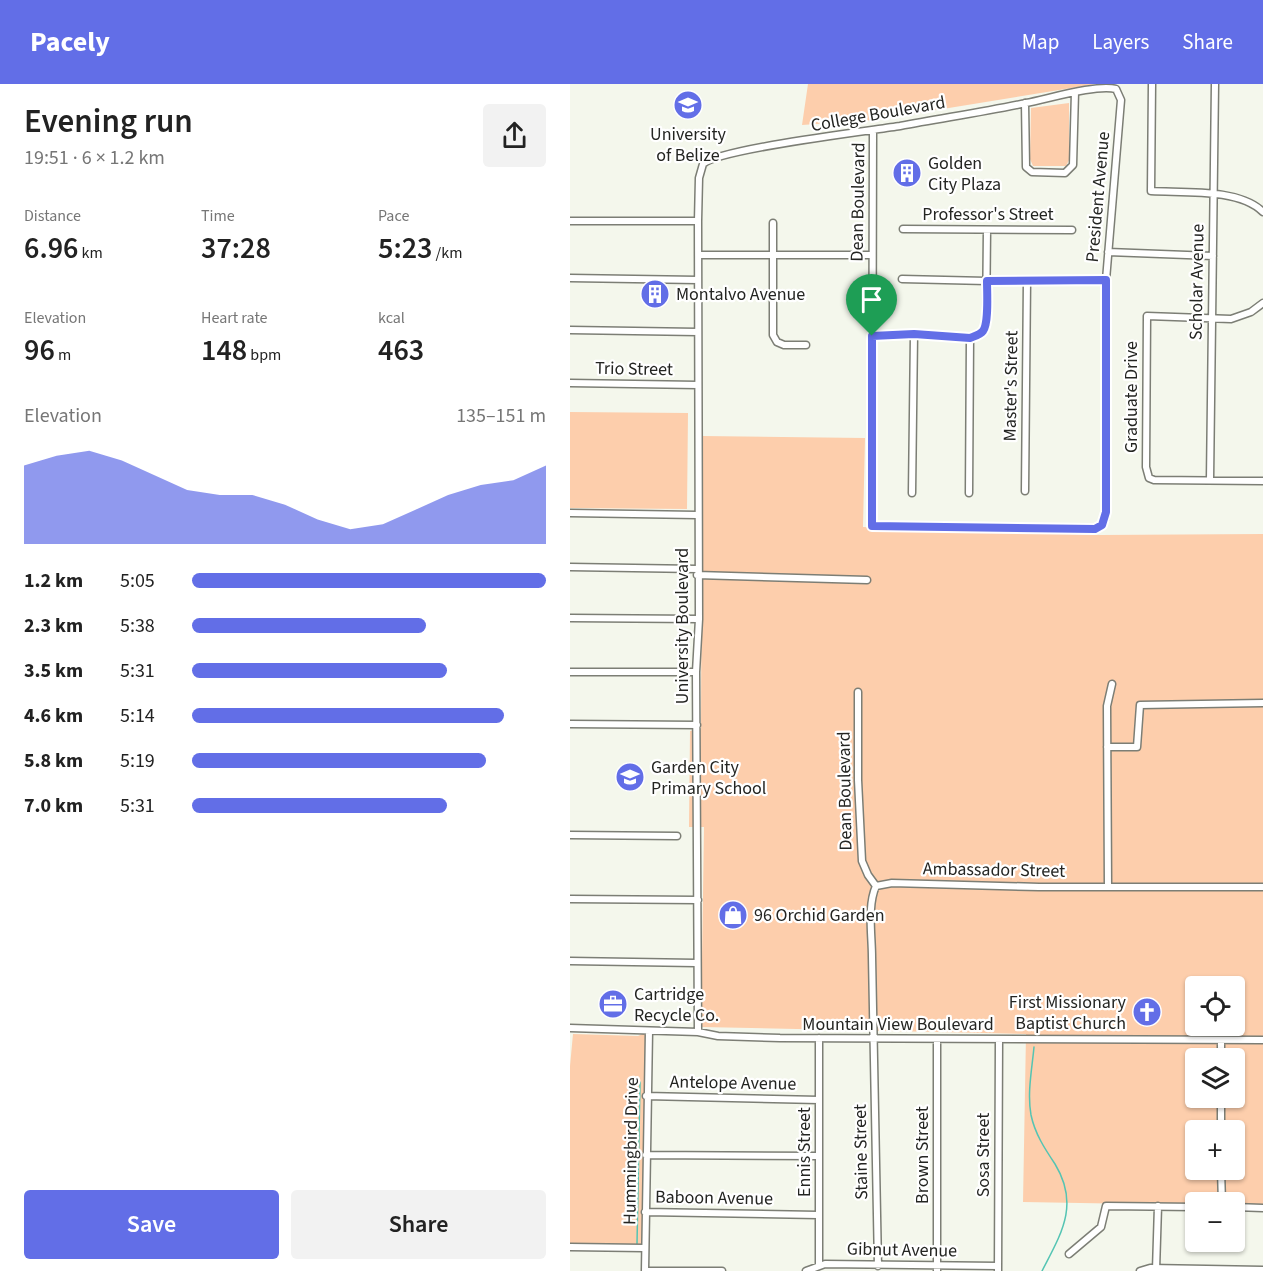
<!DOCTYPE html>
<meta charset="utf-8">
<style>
:root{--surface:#fff;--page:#f2f2f2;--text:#222;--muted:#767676;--accent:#626ee7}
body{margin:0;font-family:"Source Sans 3",sans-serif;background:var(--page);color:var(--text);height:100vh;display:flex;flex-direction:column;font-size:22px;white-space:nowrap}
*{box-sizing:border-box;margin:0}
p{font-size:20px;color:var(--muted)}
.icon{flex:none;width:33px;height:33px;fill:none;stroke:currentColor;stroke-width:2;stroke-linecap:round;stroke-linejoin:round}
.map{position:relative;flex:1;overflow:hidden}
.details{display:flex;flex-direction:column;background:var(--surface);width:570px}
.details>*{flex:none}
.buttons{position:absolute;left:615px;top:892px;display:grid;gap:12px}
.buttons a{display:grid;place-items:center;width:60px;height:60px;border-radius:6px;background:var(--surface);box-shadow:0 2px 4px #0004;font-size:30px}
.pin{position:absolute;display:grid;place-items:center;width:51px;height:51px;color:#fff;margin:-62px -26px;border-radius:50% 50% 50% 0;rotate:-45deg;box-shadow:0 0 6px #0007}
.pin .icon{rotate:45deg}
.round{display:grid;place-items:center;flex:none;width:63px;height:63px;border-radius:6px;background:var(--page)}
.headline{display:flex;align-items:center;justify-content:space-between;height:102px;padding:0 24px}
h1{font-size:33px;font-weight:600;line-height:45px}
.figures{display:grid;grid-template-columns:repeat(3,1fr);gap:9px;height:102px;padding:6px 24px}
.figures div{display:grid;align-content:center}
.figures b{font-size:30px;font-weight:600}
.figures small{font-size:16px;font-weight:400}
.figures p{font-size:16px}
.chart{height:168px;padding:12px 24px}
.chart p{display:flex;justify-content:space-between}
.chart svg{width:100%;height:108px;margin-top:6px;fill:var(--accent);opacity:.7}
.cta{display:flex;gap:12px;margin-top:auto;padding:12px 24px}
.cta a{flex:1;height:69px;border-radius:6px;background:var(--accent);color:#fff;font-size:24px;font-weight:600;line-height:69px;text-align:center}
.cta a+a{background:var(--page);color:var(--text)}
ul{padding:0 24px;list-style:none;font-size:20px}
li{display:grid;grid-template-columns:96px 72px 1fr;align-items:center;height:45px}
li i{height:15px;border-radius:8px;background:var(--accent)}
header{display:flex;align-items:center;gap:36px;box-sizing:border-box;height:84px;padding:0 30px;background:var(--accent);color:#fff}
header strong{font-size:28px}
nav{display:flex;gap:33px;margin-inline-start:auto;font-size:21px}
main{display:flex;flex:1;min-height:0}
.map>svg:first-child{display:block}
</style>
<header>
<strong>Pacely</strong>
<nav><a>Map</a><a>Layers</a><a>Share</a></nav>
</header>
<main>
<section class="details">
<div class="headline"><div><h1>Evening run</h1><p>19:51 · 6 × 1.2 km</p></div><a class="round"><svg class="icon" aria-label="share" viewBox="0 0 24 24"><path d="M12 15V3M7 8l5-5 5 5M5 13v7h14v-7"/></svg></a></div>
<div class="figures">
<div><p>Distance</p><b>6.96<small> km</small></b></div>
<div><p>Time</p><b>37:28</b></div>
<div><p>Pace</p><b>5:23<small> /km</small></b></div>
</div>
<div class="figures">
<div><p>Elevation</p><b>96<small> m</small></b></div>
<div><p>Heart rate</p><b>148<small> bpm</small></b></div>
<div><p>kcal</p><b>463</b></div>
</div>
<div class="chart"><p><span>Elevation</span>135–151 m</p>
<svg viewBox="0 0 160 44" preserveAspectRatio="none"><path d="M0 44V12L10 8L20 6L30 10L40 16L50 22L60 24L70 24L80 28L90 34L100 38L110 36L120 30L130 24L140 20L150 18L160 12V44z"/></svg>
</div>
<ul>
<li><b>1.2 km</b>5:05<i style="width:100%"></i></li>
<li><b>2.3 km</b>5:38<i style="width:66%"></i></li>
<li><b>3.5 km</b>5:31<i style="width:72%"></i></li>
<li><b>4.6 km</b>5:14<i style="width:88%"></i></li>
<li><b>5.8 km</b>5:19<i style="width:83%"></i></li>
<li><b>7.0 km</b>5:31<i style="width:72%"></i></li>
</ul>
<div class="cta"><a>Save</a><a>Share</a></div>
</section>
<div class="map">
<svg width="693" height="1187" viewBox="0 0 693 1187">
<rect width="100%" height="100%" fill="#f4f7ec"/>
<!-- green -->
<path fill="#fdceac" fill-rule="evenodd" d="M238,0H526L305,36L232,41Z
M499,19V76L496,82H463L460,75L461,24Z
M0,328L118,329L117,425L0,424Z
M132,352L295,354L293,443L530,451L693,450V1122H665L664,1119H626L625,1121L453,1118L456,950L131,943L134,743H119L120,647L131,645ZM626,903H664V942H626ZM626,975H664V1014H626ZM626,1047H664V1086H626Z
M79,947L74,1164L0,1163V982L3,950L68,952Z"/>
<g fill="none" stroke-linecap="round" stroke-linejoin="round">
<!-- stream -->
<path stroke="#54c4b3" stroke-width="1.5" d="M464,963C462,985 457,1009 461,1031C465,1050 475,1065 485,1080C510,1121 491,1150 472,1187
M67,1160L70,998"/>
<!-- minor casing -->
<g stroke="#7c7e75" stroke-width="9">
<path id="minor" d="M582,0L581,107C613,109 669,104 693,128
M455,19L456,83L462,88L495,89L503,81L505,8
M0,137H128
M203,139V251L207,258L214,261H236
M333,145L502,146
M538,168L643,172
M128,171H302
M0,194L128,196
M332,195L417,197L536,196
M693,219L681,228L661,235L577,232L576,383L579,394L584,396L693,397
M0,246L128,248
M302,252L344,250L400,254L413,248L416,241L417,146
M0,299L128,301
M640,396L645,0
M455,407L457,196
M342,409L344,250
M399,409L400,254
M0,429L127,431
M0,483L127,485
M127,491L297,496
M0,534L129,535
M0,588H126
M288,608V696L292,777L298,791L306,802
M0,640L127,641
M537,663H567L570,621L693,619
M0,751L107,752
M538,803L537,622L542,600
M0,815L128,816
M0,877L126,879
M0,944L128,948L148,952L210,954L693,956
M128,948L126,588L129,535L128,137L129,94L133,80C148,65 298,47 330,42C372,34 414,28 456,19C478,15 526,0 546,5L551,16L536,196L535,435L532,441L525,445L302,442L303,46
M249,954V1182
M651,956V975
M76,1012L249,1016
M651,1014V1047
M76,1071L248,1072
M651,1086L652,1119
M664,1123L693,1124
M75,1128L248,1131
M0,1163L74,1164
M499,1170L531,1143L536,1122L626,1123
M308,1182L302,873C302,851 297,822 306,802L322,799L469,803H693
M586,1186L588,1122
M75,1187L79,947
M75,1187H152
M236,1187L255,1180L428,1182
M367,1187V955
M428,1187L429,955
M570,1187L580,1184L693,1186"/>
</g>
<!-- minor -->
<use href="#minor" stroke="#fff" stroke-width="6"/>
</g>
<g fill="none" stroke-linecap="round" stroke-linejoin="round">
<!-- route casing -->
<g stroke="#fff" stroke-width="12">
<path id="route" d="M536,196V428L532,441L525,445L302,442V252L344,250L400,254C405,252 410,251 413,247C419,239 417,208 417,197Z"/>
</g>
<!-- route -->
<use href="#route" stroke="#626ee7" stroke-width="8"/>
</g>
<!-- icons -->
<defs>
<g id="university-disc" transform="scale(1.5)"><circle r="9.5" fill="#626ee7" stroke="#fff"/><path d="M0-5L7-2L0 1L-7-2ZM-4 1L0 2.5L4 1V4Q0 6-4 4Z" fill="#fff"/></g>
<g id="building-disc" transform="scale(1.5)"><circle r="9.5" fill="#626ee7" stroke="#fff"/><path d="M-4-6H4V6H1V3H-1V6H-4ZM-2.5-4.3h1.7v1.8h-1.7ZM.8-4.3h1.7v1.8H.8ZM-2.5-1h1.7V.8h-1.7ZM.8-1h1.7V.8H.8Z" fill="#fff"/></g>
<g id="school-disc" transform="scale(1.5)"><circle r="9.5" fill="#626ee7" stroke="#fff"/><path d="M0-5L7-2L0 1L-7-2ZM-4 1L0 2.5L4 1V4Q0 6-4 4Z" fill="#fff"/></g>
<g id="shop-disc" transform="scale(1.5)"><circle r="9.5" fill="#626ee7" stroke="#fff"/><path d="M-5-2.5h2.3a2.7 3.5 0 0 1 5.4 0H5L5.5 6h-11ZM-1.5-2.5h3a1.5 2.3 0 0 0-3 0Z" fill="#fff"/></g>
<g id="office-disc" transform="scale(1.5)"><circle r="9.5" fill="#626ee7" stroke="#fff"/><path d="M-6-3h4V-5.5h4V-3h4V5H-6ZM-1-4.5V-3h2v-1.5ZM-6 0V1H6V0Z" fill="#fff"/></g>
<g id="church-disc" transform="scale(1.5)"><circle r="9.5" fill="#626ee7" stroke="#fff"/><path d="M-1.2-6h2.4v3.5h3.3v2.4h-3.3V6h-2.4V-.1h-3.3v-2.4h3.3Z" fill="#fff"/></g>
</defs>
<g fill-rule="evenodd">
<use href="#university-disc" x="118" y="21"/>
<use href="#building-disc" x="337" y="89"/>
<use href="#building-disc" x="85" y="210"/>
<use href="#school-disc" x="60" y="693"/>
<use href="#shop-disc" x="163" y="831"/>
<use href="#office-disc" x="43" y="920"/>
<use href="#church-disc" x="577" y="928"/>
</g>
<g text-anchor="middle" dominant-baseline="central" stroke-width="4.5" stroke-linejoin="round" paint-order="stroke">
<!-- street labels -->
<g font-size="18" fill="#242522" stroke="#fff">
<text transform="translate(308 30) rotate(-10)">College Boulevard</text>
<text transform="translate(528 113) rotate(-85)">President Avenue</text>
<text transform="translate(288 118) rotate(-89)">Dean Boulevard</text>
<text x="418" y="130">Professor's Street</text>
<text transform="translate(627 198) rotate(-89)">Scholar Avenue</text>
<text transform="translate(64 285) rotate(1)">Trio Street</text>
<text transform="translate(441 302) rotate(-89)">Master's Street</text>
<text transform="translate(561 313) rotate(-90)">Graduate Drive</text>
<text transform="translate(112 542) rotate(-90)">University Boulevard</text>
<text transform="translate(275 707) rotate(-91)">Dean Boulevard</text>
<text transform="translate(424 786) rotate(1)">Ambassador Street</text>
<text x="328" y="940">Mountain View Boulevard</text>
<text transform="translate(163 999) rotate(1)">Antelope Avenue</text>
<text transform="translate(61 1067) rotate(-89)">Hummingbird Drive</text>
<text transform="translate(234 1068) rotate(-90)">Ennis Street</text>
<text transform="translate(291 1068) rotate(-91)">Staine Street</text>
<text transform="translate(352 1071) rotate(-90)">Brown Street</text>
<text transform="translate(413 1071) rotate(-90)">Sosa Street</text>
<text transform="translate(144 1114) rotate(1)">Baboon Avenue</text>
<text transform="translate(332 1166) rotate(1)">Gibnut Avenue</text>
</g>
<!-- poi labels -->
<g font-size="18" fill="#242522" stroke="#fff" text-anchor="start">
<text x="118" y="50" text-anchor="middle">University<tspan x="118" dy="21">of Belize</tspan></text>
<text x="358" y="79">Golden<tspan x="358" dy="21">City Plaza</tspan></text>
<text x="106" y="210">Montalvo Avenue</text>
<text x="81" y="683">Garden City<tspan x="81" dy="21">Primary School</tspan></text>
<text x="184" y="831">96 Orchid Garden</text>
<text x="64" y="910">Cartridge<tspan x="64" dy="21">Recycle Co.</tspan></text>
<text x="556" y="918" text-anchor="end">First Missionary<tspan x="556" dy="21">Baptist Church</tspan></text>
</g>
</g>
</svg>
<div class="buttons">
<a><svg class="icon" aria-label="locate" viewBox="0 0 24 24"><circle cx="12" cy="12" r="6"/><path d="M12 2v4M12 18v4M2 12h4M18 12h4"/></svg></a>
<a><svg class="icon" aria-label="layers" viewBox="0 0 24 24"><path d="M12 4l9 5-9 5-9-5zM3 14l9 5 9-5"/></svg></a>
<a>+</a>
<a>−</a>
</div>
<div class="pin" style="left:302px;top:252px;background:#1e9e55"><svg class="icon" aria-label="arrive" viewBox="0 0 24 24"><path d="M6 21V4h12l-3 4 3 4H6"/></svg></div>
</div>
</main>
